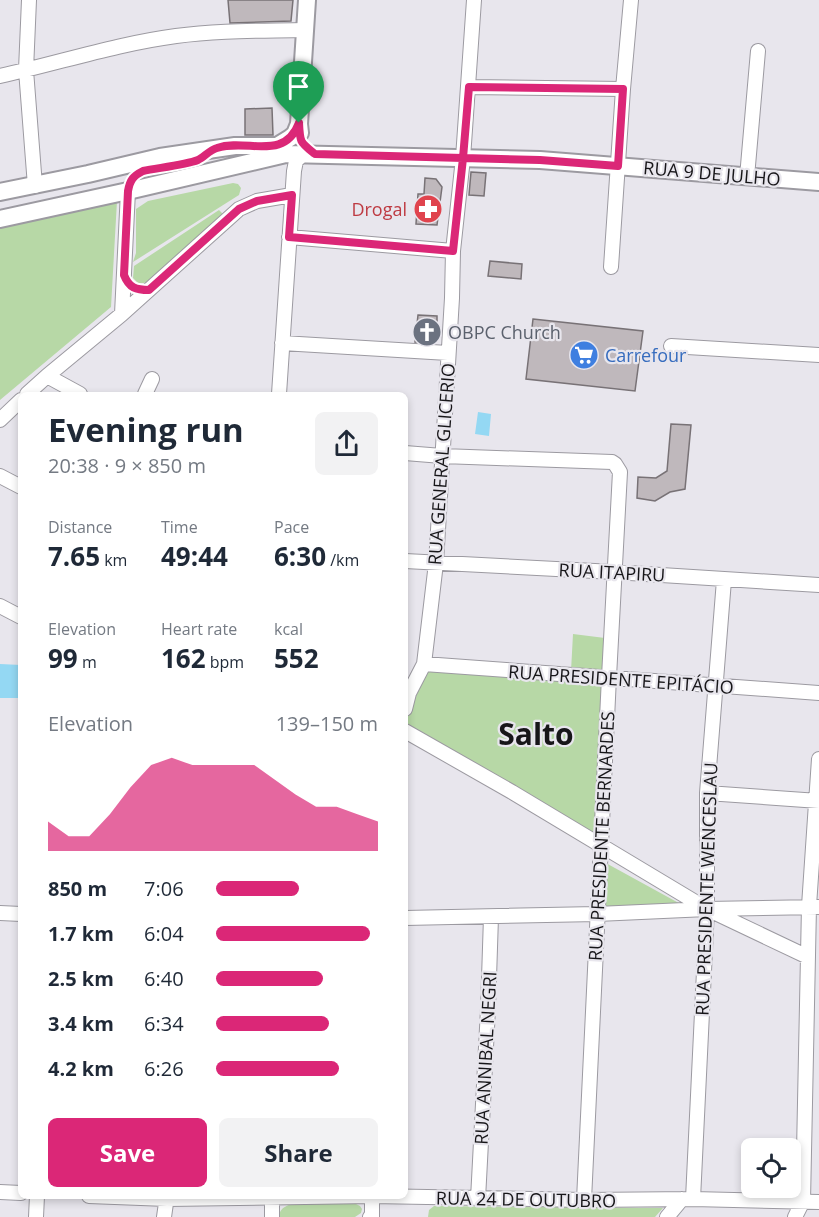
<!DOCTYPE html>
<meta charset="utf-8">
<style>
:root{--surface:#fff;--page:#f2f2f3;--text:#1f2937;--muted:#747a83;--accent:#db2777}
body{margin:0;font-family:"Open Sans",sans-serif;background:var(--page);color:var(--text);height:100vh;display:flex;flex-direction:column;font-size:22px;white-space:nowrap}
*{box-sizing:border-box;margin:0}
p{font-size:20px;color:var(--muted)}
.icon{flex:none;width:33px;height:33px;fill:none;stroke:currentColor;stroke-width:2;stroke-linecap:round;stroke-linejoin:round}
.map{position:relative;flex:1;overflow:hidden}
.panel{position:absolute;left:18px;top:392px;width:390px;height:807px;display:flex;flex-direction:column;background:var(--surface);border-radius:9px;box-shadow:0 3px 9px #0003}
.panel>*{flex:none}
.controls{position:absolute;left:741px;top:1138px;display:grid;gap:12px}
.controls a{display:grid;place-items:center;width:60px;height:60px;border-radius:9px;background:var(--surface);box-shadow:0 3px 9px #0003;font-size:30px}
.pin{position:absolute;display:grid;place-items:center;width:51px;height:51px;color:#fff;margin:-62px -26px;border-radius:50% 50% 50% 0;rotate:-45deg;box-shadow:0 0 6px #0007}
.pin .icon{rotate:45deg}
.round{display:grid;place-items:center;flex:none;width:63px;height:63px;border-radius:9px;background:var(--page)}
.summary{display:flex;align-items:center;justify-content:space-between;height:102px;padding:0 30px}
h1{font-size:33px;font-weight:700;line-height:45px}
.stats{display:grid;grid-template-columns:repeat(3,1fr);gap:9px;height:102px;padding:6px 30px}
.stats div{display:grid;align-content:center}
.stats b{font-size:26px;font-weight:700}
.stats small{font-size:16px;font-weight:400}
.stats p{font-size:16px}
.chart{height:168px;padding:12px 30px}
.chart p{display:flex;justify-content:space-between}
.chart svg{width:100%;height:108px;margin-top:6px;fill:var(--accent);opacity:.7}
.primary-button{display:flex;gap:12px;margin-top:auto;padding:12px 30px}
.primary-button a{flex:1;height:69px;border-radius:9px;background:var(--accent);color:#fff;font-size:24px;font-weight:700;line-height:69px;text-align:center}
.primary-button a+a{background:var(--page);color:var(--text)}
ul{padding:0 30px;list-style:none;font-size:20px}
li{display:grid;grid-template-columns:96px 72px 1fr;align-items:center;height:45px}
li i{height:15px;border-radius:8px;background:var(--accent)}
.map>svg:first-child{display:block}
</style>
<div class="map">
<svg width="819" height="1217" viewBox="0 0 819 1217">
<rect width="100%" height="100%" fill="#e8e6ed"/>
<!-- green -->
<path fill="#b7d8a6" d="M233,183L238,184L241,188L239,195L133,262L136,253V209L148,201Z
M117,201L111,307L0,400V226Z
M219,210L224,215L152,279L144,283H138L133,278L134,266Z
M573,634L605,638L603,673L571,671Z
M425,665L607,679L600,842L405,728V711Z
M604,862L686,907L602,911Z
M292,1204H356L360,1206L362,1209L361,1213L355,1217H279C279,1209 285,1206 292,1204Z
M434,1206L663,1208L655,1217H428L429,1210Z"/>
<!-- water -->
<path fill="#94d8f3" d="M478,412L491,414L489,436L475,434Z
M0,664L21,665V698H0Z"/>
<!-- building -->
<path fill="#bfb8bc" stroke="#787276" stroke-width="1.5" d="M228,0H293L291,21L230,23Z
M272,108L273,135H245V109Z
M471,172L486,173L484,196L469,195Z
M425,178L436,179L442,187L437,225L416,224L418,194H424Z
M490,261L522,264L521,279L488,276Z
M418,315L437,316V327L439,328L438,336H436V341L432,343L415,342Z
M533,319L643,331L635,391L526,379Z
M671,424L691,425L685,489L670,492L655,501L637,498L638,477L656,478L667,471Z"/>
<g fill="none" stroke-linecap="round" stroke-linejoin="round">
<!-- minor casing -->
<g stroke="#9c9aa1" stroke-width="16">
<path id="minor" d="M29,0L26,70L35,186
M0,76C59,63 116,44 176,36C218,30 262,31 305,30
M469,87L623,89
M747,177L758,51
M289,237L453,251
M611,267L623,89L631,0
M122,314L128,191
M282,343L448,353
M671,346L819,355
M47,376L80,394
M27,394L47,376L122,314L239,209L257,201L292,195
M145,394L152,379
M279,394L294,171L296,161L302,155
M0,420L21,400
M405,453L442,456L612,462L615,464L620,472L609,677L584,1200
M0,476L21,487
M405,561L614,572L819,585
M0,606L21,617
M424,664L819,693
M405,709L409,693L424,664L436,563L452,298L453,251L463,158L474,0
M405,731L512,792L707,909L808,957
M707,793L819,801
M0,913L21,914
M405,918L597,914L707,909L819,907
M0,1192L21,1193
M89,1196L167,1199L372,1196L584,1200L693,1199L819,1202
M478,1199L488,1009L491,917
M693,1199L707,909V793L724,580
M36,1217L37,1196
M164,1217L167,1196
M272,1217V1196
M370,1217L372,1216V1196
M667,1217L682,1199
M795,1217L803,1201L809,906L819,759"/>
</g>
<!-- major casing -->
<g stroke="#9c9aa1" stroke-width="20">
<path id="major" d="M300,133L299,124L307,0
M0,192L88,174L160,157L235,146H277L290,138L295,134L299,124
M0,219L128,191L286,154L540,160L819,182"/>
</g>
<!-- minor -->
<use href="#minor" stroke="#fff" stroke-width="14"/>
<!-- major -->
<use href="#major" stroke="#fff" stroke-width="16"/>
</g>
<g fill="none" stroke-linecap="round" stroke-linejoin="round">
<!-- route casing -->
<g stroke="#fff" stroke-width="12">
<path id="route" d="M299,123C284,162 247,138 217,148C210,150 204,157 198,160C185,165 157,168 143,171C133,176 130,180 128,191L124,275C129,288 136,290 149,290L239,209L257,201L292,195L289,237L453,251L463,158L540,160L618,166L623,89L469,87L463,158L315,154C300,142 300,143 299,123"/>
</g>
<!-- route -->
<use href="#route" stroke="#db2777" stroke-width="8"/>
</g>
<!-- icons -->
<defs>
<g id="pharmacy-disc" transform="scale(1.5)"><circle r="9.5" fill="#e0444e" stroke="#e8e6ed"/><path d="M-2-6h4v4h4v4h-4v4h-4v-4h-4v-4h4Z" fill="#fff"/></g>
<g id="church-disc" transform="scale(1.5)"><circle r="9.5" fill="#6b7280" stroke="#e8e6ed"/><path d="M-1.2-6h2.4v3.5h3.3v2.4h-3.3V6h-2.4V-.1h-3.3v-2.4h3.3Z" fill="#fff"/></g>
<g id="supermarket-disc" transform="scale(1.5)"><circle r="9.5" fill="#3f7fe0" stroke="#e8e6ed"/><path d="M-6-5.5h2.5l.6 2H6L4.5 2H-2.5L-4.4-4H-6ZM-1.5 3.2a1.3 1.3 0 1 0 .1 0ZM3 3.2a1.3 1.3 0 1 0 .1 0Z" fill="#fff"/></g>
</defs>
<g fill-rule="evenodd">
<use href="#pharmacy-disc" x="428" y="209"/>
<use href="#church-disc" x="427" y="332"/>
<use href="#supermarket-disc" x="584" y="355"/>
</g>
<g text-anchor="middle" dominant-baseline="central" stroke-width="4.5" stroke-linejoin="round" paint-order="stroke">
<!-- street labels -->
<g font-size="18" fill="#171619" stroke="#e8e6ed">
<text transform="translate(712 173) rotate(5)">RUA 9 DE JULHO</text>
<text transform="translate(441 464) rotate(-86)">RUA GENERAL GLICERIO</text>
<text transform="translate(612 572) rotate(3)">RUA ITAPIRU</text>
<text transform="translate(621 679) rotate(4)">RUA PRESIDENTE EPITÁCIO</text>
<text transform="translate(601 836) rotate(-87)">RUA PRESIDENTE BERNARDES</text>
<text transform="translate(706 889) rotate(-88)">RUA PRESIDENTE WENCESLAU</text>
<text transform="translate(485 1058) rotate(-87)">RUA ANNIBAL NEGRI</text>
<text transform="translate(526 1199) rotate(1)">RUA 24 DE OUTUBRO</text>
</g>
<!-- health labels -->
<g font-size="18" fill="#be3a42" stroke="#e8e6ed" text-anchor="end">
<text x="407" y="209">Drogal</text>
</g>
<!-- worship labels -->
<g font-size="18" fill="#5b616d" stroke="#e8e6ed" text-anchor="start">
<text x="448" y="332">OBPC Church</text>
</g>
<!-- shop labels -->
<g font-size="18" fill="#366cbe" stroke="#e8e6ed" text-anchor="start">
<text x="605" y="355">Carrefour</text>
</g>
<!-- town labels -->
<g font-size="30" font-weight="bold" fill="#171619" stroke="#e8e6ed">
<text x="536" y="733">Salto</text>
</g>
</g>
</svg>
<div class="controls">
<a><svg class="icon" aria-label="locate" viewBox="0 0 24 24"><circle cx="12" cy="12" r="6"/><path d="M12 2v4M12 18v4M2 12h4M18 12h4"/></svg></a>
</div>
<div class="pin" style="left:299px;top:123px;background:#1e9e55"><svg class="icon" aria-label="arrive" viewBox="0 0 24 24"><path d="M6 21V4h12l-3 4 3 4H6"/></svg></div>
<section class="panel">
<div class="summary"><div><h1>Evening run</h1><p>20:38 · 9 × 850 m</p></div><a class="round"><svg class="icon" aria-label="share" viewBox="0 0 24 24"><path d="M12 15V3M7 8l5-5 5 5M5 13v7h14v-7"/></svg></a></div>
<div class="stats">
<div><p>Distance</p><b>7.65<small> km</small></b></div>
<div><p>Time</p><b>49:44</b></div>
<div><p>Pace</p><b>6:30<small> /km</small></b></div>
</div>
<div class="stats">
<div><p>Elevation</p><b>99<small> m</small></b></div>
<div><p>Heart rate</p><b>162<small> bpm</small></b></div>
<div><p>kcal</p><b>552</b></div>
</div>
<div class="chart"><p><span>Elevation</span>139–150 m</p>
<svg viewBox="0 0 160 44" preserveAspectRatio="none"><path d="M0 44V32L10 38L20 38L30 29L40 18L50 9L60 6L70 9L80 9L90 9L100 9L110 15L120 21L130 26L140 26L150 29L160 32V44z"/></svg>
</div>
<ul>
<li><b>850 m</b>7:06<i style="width:51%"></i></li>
<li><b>1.7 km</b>6:04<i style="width:95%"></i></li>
<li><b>2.5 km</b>6:40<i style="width:66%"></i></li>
<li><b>3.4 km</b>6:34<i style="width:70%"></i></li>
<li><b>4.2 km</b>6:26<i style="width:76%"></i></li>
</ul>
<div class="primary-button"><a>Save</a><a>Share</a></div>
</section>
</div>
